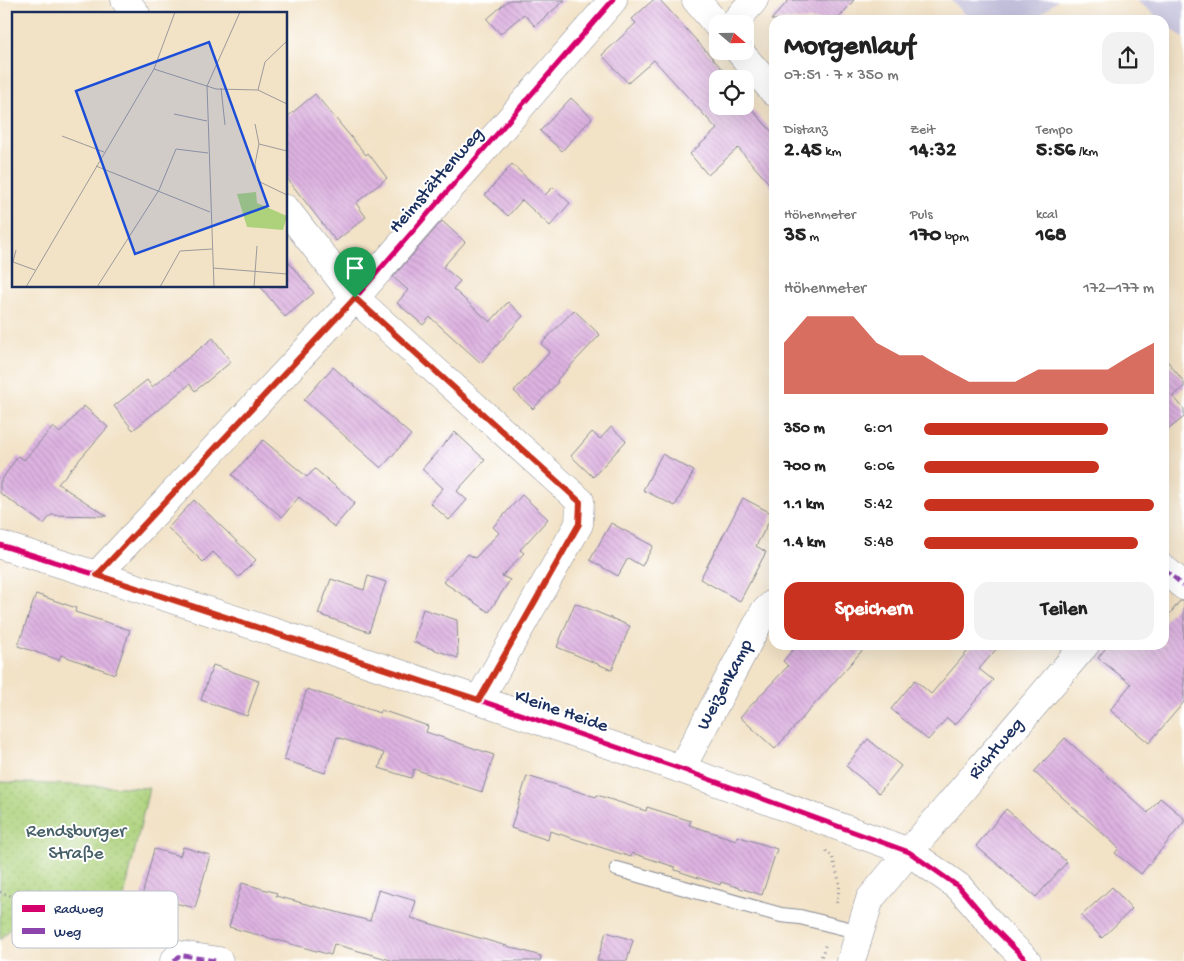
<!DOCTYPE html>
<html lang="de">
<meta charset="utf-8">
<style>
:root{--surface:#fff;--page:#f2f2f2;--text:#222;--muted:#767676;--accent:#c8321e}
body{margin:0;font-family:"Gochi Hand",sans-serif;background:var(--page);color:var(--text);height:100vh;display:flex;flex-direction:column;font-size:19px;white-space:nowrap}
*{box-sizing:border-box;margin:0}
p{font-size:16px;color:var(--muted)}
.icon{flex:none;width:28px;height:28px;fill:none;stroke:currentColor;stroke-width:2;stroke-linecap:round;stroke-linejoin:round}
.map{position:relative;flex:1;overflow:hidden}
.side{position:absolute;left:769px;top:15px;width:400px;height:635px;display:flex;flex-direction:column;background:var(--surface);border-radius:15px;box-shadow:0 5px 20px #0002}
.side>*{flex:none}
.needle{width:32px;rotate:110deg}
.controls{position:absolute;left:709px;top:15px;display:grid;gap:10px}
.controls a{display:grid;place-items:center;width:45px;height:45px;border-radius:10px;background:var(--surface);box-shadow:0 5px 20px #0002;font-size:25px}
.pin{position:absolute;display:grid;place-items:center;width:42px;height:42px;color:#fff;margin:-51px -21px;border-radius:50% 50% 50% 0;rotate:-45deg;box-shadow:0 0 5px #0007}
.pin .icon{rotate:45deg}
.round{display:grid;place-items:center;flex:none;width:52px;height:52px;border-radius:15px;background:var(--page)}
.head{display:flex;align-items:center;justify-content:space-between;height:85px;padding:0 15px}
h1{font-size:28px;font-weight:700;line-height:38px}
.figures{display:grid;grid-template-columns:repeat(3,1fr);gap:8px;height:85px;padding:5px 15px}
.figures div{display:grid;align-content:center}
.figures b{font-size:21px;font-weight:700}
.figures small{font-size:14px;font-weight:400}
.figures p{font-size:14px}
.chart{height:140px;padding:10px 15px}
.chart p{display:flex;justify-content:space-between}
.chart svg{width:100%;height:90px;margin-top:5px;fill:var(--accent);opacity:.7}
.cta{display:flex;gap:10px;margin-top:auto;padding:10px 15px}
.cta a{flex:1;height:58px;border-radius:15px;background:var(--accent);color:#fff;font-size:20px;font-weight:700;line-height:58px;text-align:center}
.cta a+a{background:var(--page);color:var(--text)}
ul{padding:0 15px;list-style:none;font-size:16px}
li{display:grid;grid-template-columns:80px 60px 1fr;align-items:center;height:38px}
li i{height:12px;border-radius:6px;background:var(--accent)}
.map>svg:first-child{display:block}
</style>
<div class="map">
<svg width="1184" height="961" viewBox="0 0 1184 961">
<defs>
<pattern id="grass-dots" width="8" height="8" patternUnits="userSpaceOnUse" patternTransform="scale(1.25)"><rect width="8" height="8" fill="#add27b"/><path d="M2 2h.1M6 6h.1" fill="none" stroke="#94b56d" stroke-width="1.8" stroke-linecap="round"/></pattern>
<pattern id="building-back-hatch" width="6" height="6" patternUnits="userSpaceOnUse" patternTransform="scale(1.25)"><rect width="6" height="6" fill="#ddb2e0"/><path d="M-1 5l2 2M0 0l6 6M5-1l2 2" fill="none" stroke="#bd99c3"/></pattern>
</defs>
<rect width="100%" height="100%" fill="#fff"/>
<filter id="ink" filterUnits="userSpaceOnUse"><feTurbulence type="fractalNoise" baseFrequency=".02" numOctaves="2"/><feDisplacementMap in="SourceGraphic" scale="10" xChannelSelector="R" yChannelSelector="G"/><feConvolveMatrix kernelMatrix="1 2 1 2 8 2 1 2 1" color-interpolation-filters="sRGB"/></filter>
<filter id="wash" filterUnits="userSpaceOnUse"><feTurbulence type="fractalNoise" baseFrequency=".0096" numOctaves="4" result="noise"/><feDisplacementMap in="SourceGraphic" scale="20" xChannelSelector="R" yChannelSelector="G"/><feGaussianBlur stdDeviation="1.12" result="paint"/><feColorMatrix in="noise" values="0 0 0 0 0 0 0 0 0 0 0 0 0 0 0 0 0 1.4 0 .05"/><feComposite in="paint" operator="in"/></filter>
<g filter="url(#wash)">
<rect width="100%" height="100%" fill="#f2e2c6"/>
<!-- industrial -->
<path fill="#c3c0db" d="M951,0H1057L1035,20H971Z
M1136,0H1184V39L1164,22V20H1161Z"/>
<!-- grass -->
<path fill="url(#grass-dots)" stroke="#64806c" d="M0,782L149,788L119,919L43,893L0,940Z"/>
<g id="blocks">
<!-- building -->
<path fill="url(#building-back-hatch)" d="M509,0H565L535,26L524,14L500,34L487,19Z
M653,0H660L723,70L719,74L724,79H718V106H745V102L774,134V189L738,148L708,175L690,154L717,129L654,60L628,83L602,55L636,23L632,19Z
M789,0H854L837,20H771Z
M315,94L366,155L368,153L387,178L356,203L366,217L336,241L286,177V118Z
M571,98L592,118L562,151L540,131Z
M512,164L545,195L553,187L570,203L550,226L522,200L508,216L485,195Z
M442,221L465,242L443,267L460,281L453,289L490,322L508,302L523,316L481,363L430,317L423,325L397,303L408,290L393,277Z
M286,259L314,293L285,317L260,286H286Z
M574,310L600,335L557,380L558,382L533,409L514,391L550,352L541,344Z
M213,338L231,362L195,391L190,384L133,430L114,406L147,380L152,387Z
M1164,357L1184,382V387L1173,396L1184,409V417L1164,433Z
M333,367L411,435L381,468L304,400Z
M84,406L108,427L58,484L107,516L51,515L44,524L0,493V482L18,456L24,460L53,427L60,433Z
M611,427L626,441L593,477L571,456L592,432L600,439Z
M455,432L485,460L457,491L467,500L449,520L430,503L443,488L422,469Z
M263,440L307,477L315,469L355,503L334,527L299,497L282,517L232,475Z
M662,454L694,471L675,506L643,490Z
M522,495L548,519L520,550L524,553L502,576L510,580L489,612L443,582L468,554L475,558L499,533L493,527Z
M743,498L773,514L756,546L766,552L740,601L700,579Z
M194,500L256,560L239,577L213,552L203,562L168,528Z
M611,523L653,546L642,566L628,558L618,576L590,560Z
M368,576L386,582L369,632L318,614L331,579L364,590Z
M36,594L76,608L75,612L130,630L115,674L61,655L59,660L18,646Z
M1180,601H1184V702L1149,743L1110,710L1131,684L1098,658L1108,645H1164V621Z
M575,603L630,626L612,670L557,647Z
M423,609L457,620L458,658L413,642Z
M797,645H867L775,749L740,717L788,666L783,661Z
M973,645H1000L979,669L993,680L955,725L947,718L928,740L891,709L915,680L931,694Z
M213,665L259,681L247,716L201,700Z
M307,689L380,713L381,710L428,726L426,732L494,755L482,792L414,769L411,778L379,768L384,753L337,737L325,773L284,760Z
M1065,738L1148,813L1160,798L1184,818V822L1141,874L1115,853L1119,848L1034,772Z
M868,739L901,766L879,793L846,766Z
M527,776L596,797L597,795L646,811L647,807L691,821L689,825L736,840L737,836L777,849L762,895L721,882L720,885L675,870V867L632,853L631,857L550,831L548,840L511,828Z
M1006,809L1067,862L1036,897L976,846Z
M183,847L210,855L195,908L171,902L169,908L141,900L154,849L180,856Z
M242,883L277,893L276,896L370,921L378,890L416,901L411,918L541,956L540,961H394L334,944L331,955L229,927Z
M1112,887L1132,909L1102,938L1081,916Z
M606,932L633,940L627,961H597Z"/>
</g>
</g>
<g filter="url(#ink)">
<use href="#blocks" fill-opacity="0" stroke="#868892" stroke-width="1"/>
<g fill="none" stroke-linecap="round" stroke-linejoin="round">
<!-- lane casing -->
<g stroke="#868892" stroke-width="16">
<path id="lane" d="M617,869L781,915L800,917L860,932"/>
</g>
<!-- street casing -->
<g stroke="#868892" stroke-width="29">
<g id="street">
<path d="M125,0L136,14"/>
<path d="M696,0L718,26"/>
<path d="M733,24L754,0"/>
<path d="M739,51L774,92"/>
<path d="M286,209L355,298L580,501L579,524L479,700"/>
<path d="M0,545L97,575L323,648L479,700L681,769L909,852L959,887L995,929L1027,961"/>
<path d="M1164,569L1184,586"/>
<path d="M97,575L355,298L613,0"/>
<path id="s1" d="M681,769L764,612L774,603"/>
<path d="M174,961L180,955L219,961"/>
<path id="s2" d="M851,961L870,899L909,852L1085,645"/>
</g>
</g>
<!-- path -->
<path stroke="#868892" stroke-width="3" stroke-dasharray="1 4" stroke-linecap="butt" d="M826,851L832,856L840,884L836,906
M0,892L153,946
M820,961L826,943"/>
<!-- lane -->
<use href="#lane" stroke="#fff" stroke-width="14"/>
<!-- street -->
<use href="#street" stroke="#fff" stroke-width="28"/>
<!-- quiet -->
<path stroke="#8e44ad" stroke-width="4" stroke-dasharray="8 4" stroke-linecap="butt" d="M1164,569L1184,586
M174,961L180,955L219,961"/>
<!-- cycleway casing -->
<g stroke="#fff" stroke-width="8">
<path id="cycleway" d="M0,545L97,575L323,648L479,700L681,769L909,852L959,887L995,929L1027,961
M97,575L355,298L613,0"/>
</g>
<!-- cycleway -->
<use href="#cycleway" stroke="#d6006c" stroke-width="5"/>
</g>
</g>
<g fill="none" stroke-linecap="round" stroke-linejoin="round" filter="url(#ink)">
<!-- route casing -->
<g stroke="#fff" stroke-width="10">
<path id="route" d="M355,298L580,502L579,524L479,700L97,575Z"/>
</g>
<!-- route -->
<use href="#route" stroke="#c8321e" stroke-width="6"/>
</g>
<g text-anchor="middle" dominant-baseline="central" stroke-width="4" stroke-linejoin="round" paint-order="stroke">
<!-- street labels -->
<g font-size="19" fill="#1b2f5e" stroke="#fff">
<text transform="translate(437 181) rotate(-49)">Heimstättenweg</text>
<text stroke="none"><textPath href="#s1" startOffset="95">Weizenkamp</textPath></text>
<text transform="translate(561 712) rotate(19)">Kleine Heide</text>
<text stroke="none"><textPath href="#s2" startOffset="261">Richtweg</textPath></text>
</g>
<!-- park labels -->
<g font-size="19" fill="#476067" stroke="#fff">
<text x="76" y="832">Rendsburger<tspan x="76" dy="22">Straße</tspan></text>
</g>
</g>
<!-- overview -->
<g transform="translate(12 12)">
<rect width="275" height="275" fill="#f2e2c6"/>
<path d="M244,180L245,191L275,204L271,218L235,215L225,182Z" fill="#add27b"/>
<path fill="none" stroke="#9c9a9c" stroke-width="1" d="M142,57L163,0M209,76L213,113M246,78L253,50L275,29M162,102L195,109M243,112L247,132L243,152L246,169L275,183M50,124L92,140M247,132L275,139M84,154L198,200M4,238L1,250L23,258M201,256L275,262M14,275L142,57L204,77L246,78L275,92M85,275L147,178L164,137L196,141M148,275L168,239L200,237M202,275L195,74L228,0M242,275L245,234"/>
<path fill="#1d4ed8" fill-opacity="0.15" stroke="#1d4ed8" stroke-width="2.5" d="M197,30L256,194L123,242L64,79Z"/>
<rect width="275" height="275" fill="none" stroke="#1b2f5e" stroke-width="2.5"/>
</g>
<!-- legend -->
<rect x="12" y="891" width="166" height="57" rx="8" fill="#fff" stroke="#bbc1cf" stroke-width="1"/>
<rect x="22" y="905" width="23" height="7" fill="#d6006c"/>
<rect x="22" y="928" width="23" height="6" fill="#8e44ad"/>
<g font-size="14" fill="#1b2f5e">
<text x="54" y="913">Radweg</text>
<text x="54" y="936">Weg</text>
</g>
</svg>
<div class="controls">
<a><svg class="needle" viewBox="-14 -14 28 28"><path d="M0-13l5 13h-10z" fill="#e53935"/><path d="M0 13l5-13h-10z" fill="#767676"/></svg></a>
<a><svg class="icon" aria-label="locate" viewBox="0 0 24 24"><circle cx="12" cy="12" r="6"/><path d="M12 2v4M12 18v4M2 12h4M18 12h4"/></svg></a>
</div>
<div class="pin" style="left:355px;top:298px;background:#1e9e55"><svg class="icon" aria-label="arrive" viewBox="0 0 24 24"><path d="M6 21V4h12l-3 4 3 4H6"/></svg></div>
<section class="side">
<div class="head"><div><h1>Morgenlauf</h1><p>07:51 · 7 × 350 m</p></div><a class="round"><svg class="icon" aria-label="share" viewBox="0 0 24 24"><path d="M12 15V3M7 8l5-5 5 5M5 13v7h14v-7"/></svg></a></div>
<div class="figures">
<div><p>Distanz</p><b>2.45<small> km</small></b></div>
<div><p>Zeit</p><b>14:32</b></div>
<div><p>Tempo</p><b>5:56<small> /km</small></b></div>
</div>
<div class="figures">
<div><p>Höhenmeter</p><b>35<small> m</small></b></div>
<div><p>Puls</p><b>170<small> bpm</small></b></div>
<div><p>kcal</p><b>168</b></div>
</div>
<div class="chart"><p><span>Höhenmeter</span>172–177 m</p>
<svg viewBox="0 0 160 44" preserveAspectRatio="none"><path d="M0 44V19L10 6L20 6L30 6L40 19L50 25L60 25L70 32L80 38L90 38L100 38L110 32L120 32L130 32L140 32L150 25L160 19V44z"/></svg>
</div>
<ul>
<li><b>350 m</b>6:01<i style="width:80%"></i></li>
<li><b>700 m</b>6:06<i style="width:76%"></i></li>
<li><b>1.1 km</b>5:42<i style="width:100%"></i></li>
<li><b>1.4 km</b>5:48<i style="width:93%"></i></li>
</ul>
<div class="cta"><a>Speichern</a><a>Teilen</a></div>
</section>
</div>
